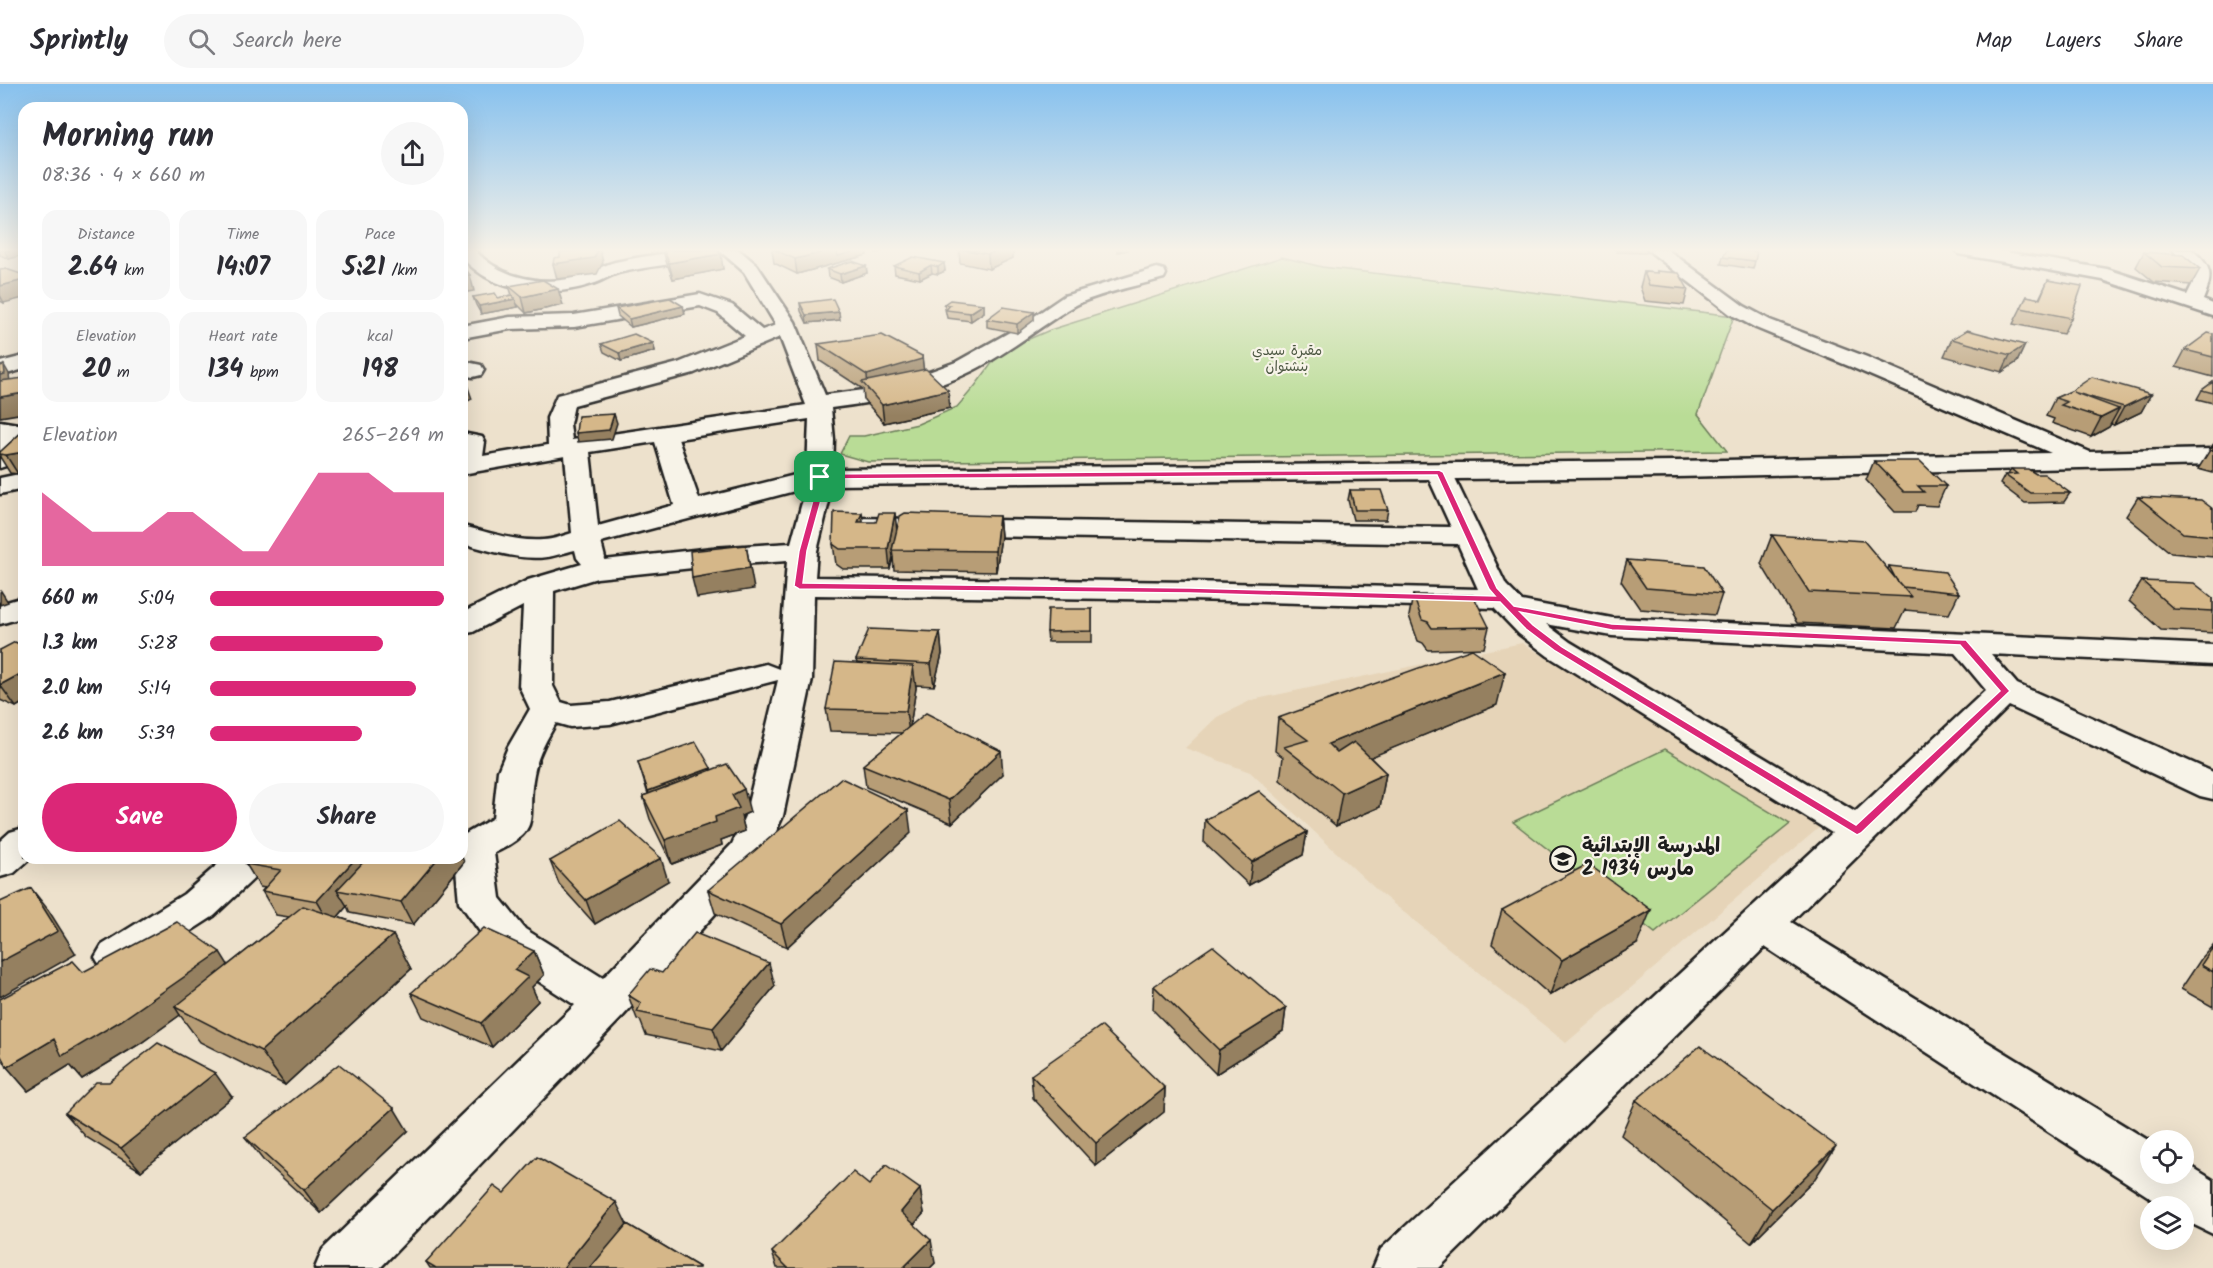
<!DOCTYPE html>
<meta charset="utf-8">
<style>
:root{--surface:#fff;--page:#f7f7f7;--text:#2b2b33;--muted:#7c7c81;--line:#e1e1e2;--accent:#db2777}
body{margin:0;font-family:Kalam,"Playpen Sans Arabic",sans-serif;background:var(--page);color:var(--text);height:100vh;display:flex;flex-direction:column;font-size:22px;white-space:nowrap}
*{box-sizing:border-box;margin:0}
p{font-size:20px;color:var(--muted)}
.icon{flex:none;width:33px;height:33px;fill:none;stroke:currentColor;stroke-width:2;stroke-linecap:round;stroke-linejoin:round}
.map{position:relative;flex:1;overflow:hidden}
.details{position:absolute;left:18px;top:18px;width:450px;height:762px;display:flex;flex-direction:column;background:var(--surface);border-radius:18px;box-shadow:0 6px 24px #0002}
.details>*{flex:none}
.tools{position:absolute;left:2140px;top:1046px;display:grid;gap:12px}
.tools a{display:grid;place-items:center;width:54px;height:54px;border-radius:50%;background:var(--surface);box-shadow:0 6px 24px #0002;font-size:30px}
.pin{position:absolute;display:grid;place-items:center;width:51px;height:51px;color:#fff;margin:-26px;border-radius:12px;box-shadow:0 3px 9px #0006}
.round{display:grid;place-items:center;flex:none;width:63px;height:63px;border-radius:32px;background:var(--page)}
.headline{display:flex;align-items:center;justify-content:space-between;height:102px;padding:0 24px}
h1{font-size:33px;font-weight:600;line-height:45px}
.stats{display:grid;grid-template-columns:repeat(3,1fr);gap:9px;height:102px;padding:6px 24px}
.stats div{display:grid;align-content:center;border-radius:15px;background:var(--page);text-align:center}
.stats b{font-size:26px;font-weight:600}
.stats small{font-size:16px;font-weight:400}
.stats p{font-size:16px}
.chart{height:168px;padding:12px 24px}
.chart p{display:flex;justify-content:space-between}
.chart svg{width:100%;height:108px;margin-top:6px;fill:var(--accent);opacity:.7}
.action{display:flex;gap:12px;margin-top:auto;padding:12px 24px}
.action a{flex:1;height:69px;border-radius:36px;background:var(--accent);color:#fff;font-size:24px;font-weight:600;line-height:69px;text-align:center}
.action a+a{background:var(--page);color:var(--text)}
ul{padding:0 24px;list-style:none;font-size:20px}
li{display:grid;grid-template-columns:96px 72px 1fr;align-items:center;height:45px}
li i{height:15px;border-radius:8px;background:var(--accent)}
header{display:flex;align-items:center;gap:36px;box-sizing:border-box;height:84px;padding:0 30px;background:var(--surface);border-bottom:2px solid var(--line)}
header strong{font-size:28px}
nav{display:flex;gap:33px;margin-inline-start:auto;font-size:21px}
.search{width:420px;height:54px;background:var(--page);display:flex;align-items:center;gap:15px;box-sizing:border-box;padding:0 21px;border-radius:33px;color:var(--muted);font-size:22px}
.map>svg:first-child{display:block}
</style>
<header>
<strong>Sprintly</strong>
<div class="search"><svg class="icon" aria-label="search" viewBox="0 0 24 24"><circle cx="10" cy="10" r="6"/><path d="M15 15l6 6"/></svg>Search here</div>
<nav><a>Map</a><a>Layers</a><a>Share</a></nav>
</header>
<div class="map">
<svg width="2213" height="1184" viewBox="0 0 2213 1184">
<rect width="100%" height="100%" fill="#ede1cc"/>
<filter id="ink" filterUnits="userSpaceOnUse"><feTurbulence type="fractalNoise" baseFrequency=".0167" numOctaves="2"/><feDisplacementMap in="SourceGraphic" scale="12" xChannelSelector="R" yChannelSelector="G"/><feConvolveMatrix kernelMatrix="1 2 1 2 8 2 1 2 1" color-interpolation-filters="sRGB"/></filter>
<g filter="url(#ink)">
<!-- built -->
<path fill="#e6d4b8" d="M1522,559L1821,742L1566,959L1380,809L1250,688L1185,664L1217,633L1252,616Z"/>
<!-- green -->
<path fill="#b9dc96" stroke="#6a7c59" stroke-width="1.5" d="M1282,173L1322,183L1734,232L1698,330L1727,367L868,378L840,370L849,352H864L918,340L957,323L975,302L1001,267L1050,246Z
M1665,665L1790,740L1655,849L1513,738Z"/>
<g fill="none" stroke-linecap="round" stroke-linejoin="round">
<!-- minor casing -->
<g stroke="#1c1c1c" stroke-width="5">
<path id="minor" d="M462,166H475C500,195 545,203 581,192C593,188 603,181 615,178C648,171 682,166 716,166L718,169L715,173L709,174C680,179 651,182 622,188C611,190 603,197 592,200C557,212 508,211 477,187C469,181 462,176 462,166Z
M719,166H739L757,181L795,238L825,311L872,305L904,297L956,278L1017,244L1064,212L1157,184L1164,186L1166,190L1164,194C1140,201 1096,210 1076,221C1041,241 1009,269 972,287C928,309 879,318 831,324L834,356L833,385L1677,377L2051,369L1851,283L1756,244L1730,230L1648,166H1668L1744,222L1770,236L1867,273L2090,368L2213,365V381L1677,393L1455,395L1506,501L1522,517L1612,534L2213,561V581L1991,570L2017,600L2213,688V715L2200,712L2009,622L1791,838L2151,1058V1089H2184V1078L2213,1096V1150L2184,1136V1122H2163L1765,863L1439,1184H1373L1381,1165L1832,749L1548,572L1519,550L1494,524L1190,516L814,511L812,595L783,732L762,778L623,932L380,1184H315L323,1165L575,921L495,869L459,818L455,774H462V752L493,734L498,687L508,663L530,625L519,602L523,522L473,548L462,550V529L528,496L582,480L577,474L575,466C566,468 556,472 547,473C520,477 488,466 462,459V442C488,448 516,458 543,456C553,456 562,452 572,449L565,372L462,390V349L482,353L485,358L483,372L548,361L547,334L557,311L678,279L745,252L718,229L700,222L574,243L510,245L462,254V242L510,233L574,231L700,210L732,221L762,246L776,241L744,188ZM780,253L806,321L572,356L570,340L574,321L694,289ZM809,335L807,388L699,415L678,355ZM655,358L674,421L598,442L590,368ZM1429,395L1451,443L851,434L841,436L837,442L841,448L851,450L1458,460L1478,505L1190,498L815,493L817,467L833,401ZM806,404L791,459L712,464L604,476L605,474L601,458ZM787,477L779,585L766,580L610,618L571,621L561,618L553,602L554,507L597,494L712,482ZM1546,540L1612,552L1955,569L1986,606L1855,728L1570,558ZM778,596L745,732L732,760L603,894L525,845L500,814L494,769C546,744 525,735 534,690C537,672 547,655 556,639L570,643L610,640Z
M1956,166H1994L2107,185L2187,211L2192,201L2193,190L2173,166H2192C2213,183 2213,192 2203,216L2213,220V232L2103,196L1965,171L1959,170Z
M24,272V285L0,292V278Z
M462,277L481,281L484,286L481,291L473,293L462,291Z
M0,337L18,340L21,345L13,376L9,381L0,384Z
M24,389V405L0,410V394Z
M24,513V533L0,540V520Z
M24,744V774H31L14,789L0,793V757L10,748Z
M225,774H271L265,784L214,832L132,885L117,890L102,885L95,873L102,861L184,810Z"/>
</g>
<!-- minor -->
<use href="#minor" fill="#f7f3e8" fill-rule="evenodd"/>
</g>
<!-- wall -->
<path fill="#b79d76" stroke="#1c1c1c" stroke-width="1.5" d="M0,166H24L9,175L0,171Z
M663,166H716L723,185L673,195L666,177Z
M772,166H866L867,171L797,190L774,179Z
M959,166H1013V174L989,185L960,179Z
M1615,166H1646V169L1617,168Z
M2144,168L2200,185L2191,201L2154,198L2136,183Z
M1723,173L1755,177L1753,185L1721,180Z
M944,179L945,187L938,190L932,189L920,195L895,190L894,182Z
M866,182L867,189L841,198L828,193L827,185Z
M0,186L4,219L0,217Z
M1657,187L1688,205L1684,221L1645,217L1640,203L1644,188L1657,189Z
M2048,196L2071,234L2063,250L2013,240L2027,212L2039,215Z
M509,202L563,221L526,229L517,220L518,223L481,230L476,221L473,213L498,214L512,211Z
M800,219L840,236L807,239L801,227Z
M944,220H984V228L971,237L947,234Z
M616,224L685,230L631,243L618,232Z
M1034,228V236L1017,249L987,243V235Z
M2213,250V293L2176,283L2185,266Z
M1952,255L2025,261L2017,278L2002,288L1944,272Z
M653,259L655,267L621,277L604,268L601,260Z
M818,260L922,272L923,285L950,324L884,339L864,316L863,305L820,277Z
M2213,298V319L2197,315L2202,306Z
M2071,307L2151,310L2141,328L2114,341L2111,340L2109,343L2091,353L2052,339L2054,335L2046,332L2055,314Z
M24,346L18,390L10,389L0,373V368Z
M2213,361V389L2198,385Z
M1874,377L1946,402L1937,422L1918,421L1915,428H1895L1866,396Z
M2011,385L2036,390L2070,409L2064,418L2025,419L2000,400L2005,391H2008Z
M1350,406L1388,426L1386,436H1353L1348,416Z
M2138,413L2213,425V473L2171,469L2126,432Z
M999,432L1001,452L996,488L894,486L893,473L890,485H843L836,480L833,460L863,438L897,445Z
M1772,451L1888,485L1889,482L1959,509L1949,530L1905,526L1896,544L1797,539L1761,480Z
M1627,476L1722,510L1715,531L1640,525L1621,497Z
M2142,497L2213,514V549L2161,546L2129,517Z
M1413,511L1489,543L1484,564L1428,566L1423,559L1418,557L1409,532Z
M1092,525V558H1048L1047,548Z
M940,548L942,570L934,602L916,601V604L910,642L1003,690L952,739L866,703L863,681L902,649L830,647L826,625L857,579L856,576Z
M24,562V618L16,623L0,616V566Z
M1497,621L1370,673L1386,689L1380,723L1336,742L1280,696L1283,673L1275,667L1278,634Z
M638,678L711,684V686L750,728L741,732L745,747L721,756L722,761L672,780L650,735L643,712L648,710Z
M1205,736L1307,748L1303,771L1249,801L1204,759Z
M911,749L787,863L715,829L708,806Z
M550,777L668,797L595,840L559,800Z
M464,778L413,841L350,829L347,822L338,833L393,851L411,885L285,1001L200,958L180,931L141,959L82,995L70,981L28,1007L7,983L83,888L228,881L289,833L276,831L262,807L265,804L260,803L246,780Z
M1502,826L1637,860L1550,911L1492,860Z
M2213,861V923L2181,905L2201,875Z
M534,867L544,891L532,903L538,917L492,963L423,933L411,909Z
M662,889L775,902L721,967L646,951L640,936L637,935L628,911Z
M1154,902L1286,924L1283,947L1216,990L1153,926Z
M1031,991L1165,1004L1164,1028L1096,1082L1033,1014Z
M232,1013L141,1087L86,1053L65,1029Z
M1636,1016L1814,1096L1751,1159L1621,1051Z
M408,1047L321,1129L263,1076L245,1053Z
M869,1101L920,1105L924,1129L914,1140L935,1179L930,1184H777L772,1168Z
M504,1109L627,1140L699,1183V1184H430L426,1178Z"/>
<!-- shaded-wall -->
<path fill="#958060" stroke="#1c1c1c" stroke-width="1.5" d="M12,166H24V171L9,175L5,167Z
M598,166H600L603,178L597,190L557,195L553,180Z
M832,166H866L867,171L797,190L795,175Z
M875,166H885L876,169Z
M999,166H1013V174L989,185L988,170Z
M1117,166H1129L1117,168Z
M721,170L723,185L673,195L669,179Z
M944,179L945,187L938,190V183Z
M931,181L932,189L920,195L919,188Z
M866,182L867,189L841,198L840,190Z
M470,191L474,207L462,209V192Z
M24,196V214L4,219L0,211V202Z
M558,205L563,221L526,229L522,213Z
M515,215L518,223L481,230L479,222Z
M984,220V228L971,237L970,229Z
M683,222L685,230L631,243L629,235Z
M839,228L840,236L807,239L806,231Z
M1034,228V236L1017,249V240Z
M653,259L655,267L621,277L619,269Z
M2025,261L2017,278L2002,288L2010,271Z
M922,272L924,289L868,306L867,291Z
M4,281L9,290L10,299L0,301V291Z
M466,298L472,315L462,320V299Z
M948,306L950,324L884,339L882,321Z
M24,309V329L0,333V313Z
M2151,310L2141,328L2114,341L2124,323Z
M2119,325L2109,343L2091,353L2101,334Z
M614,330L617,339L612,355L578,358L576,349Z
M24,368V389L18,390L6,371Z
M862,429L865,449L858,438Z
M895,429L897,448L892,466L893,473L890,485L888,465Z
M999,432L1001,452L996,488L995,467Z
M746,461L754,505L697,514L692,494Z
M1,507L8,518L0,521V508Z
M940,548L942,570L934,602L931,580Z
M462,564L467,576V605L462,609Z
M913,582L916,604L909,649L906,627Z
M24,588V618L16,623L0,601Z
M1505,588L1497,621L1323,693L1328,660Z
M1001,667L1003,690L952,739L949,716Z
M711,684L717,706L655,729L648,707Z
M1386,689L1380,723L1336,742L1342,709Z
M744,705L750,728L741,732L745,747L721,756L722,761L672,780L665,756L732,711Z
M908,726L911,749L787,863L781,840Z
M1307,748L1303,771L1249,801L1252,778Z
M462,773L464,778L413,841L401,818L438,774H462Z
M356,774H382L337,806L347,822L331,841L317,817Z
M661,774L668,797L595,840L586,816Z
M31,804L49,827L76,870L0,913V878Z
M1651,826L1637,860L1550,911L1562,876Z
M393,851L411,885L285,1001L261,967Z
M534,867L544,891L532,903L538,917L492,963L481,939L514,886Z
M220,868L235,892L175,923L180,931L141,959L82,995L70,981L28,1007L7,983L54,955Z
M769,879L775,902L721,967L713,944Z
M1286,924L1283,947L1216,990L1219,966Z
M215,989L232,1013L141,1087L121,1064Z
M1165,1004L1164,1028L1096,1082V1059Z
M394,1024L408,1047L321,1129L304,1106Z
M1836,1062L1814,1096L1751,1159L1772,1125Z
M920,1105L924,1129L905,1151L901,1128Z
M616,1118L632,1151L606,1184H563Z
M931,1156L935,1179L930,1184H903Z"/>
<!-- building -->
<path fill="#d5b789" stroke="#1c1c1c" stroke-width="1.5" d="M581,166H598L594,174L553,180L554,174L560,173V168Z
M664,166H716L721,170L669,179Z
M775,166H832L795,175Z
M837,166H859L838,172Z
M965,166H999L988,170Z
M1727,166H1742L1757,168L1755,177L1723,173Z
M2144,168L2183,171L2200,185L2162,183Z
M913,173L944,179L938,183L931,181L919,188L894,182Z
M852,177L866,182L840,190L827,185Z
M462,180L470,191L462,192Z
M6,185L24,191V196L0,202V186Z
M1657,187L1679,189L1688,205L1649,201L1644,188L1658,189Z
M543,196L558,205L522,213L509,202Z
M2048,196L2082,202L2071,234L2021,224L2027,212L2040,215Z
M495,209L498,214L512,211L515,215L479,222L473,213Z
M670,214L683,222L629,235L616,224Z
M833,215L839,228L806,231L800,219Z
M950,216L984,220L970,229L946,226L950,221L944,220Z
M1003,223L1034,228L1017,240L987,235Z
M1967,246L2025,261L2010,271L1952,255Z
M2208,249L2213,250V273L2185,266Z
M634,250L653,259L619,269L601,260Z
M882,251L922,272V275L867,291L818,260Z
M4,281L5,290L0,291V282Z
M926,285L948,306L882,321L862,298Z
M2092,293L2151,310L2124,323L2073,308L2119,325L2101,334L2061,321L2067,318L2055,314L2071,307Z
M24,294V309L0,313V297Z
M2213,298V309L2202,306Z
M614,330L609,346L576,349L578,332Z
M24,346V368L6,371L0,370V368Z
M2213,361V367L2209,366Z
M1874,377H1920L1946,402H1918L1924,408H1904Z
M2011,385H2028L2036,390H2044L2070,409H2030L2005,391L2017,390Z
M1350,406H1381L1388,426H1355Z
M2138,413L2201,416L2213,425V452L2183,449Z
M834,428L862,429L858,438H876L879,429H895L888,465H840L833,460Z
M905,429L999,432L995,467L892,466L900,432Z
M1772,451L1864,457L1911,513L1809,508Z
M746,461L750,484L692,494L690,467Z
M1627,476L1704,482L1722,510L1646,504Z
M1889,482L1945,488L1959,509L1903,503L1897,497Z
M2142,497L2194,499L2213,514V527L2174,525Z
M1413,511H1473L1489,543L1432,544L1428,538L1422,536Z
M1048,525H1092V547L1047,548Z
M869,545L940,548L931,580L856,576Z
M15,558L24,562V588L0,601V566Z
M1472,565L1505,588L1328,660L1337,669L1354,658L1386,689L1342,709L1284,663L1308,656L1278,634Z
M835,578L913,582L906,627L826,625Z
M926,629L1001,667L949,716L863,681Z
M696,658L711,684L648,707L638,678Z
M727,680L744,705L732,711L739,724L715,733L716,738L665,756L643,712Z
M841,694L908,726L781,840L708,806Z
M1259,707L1307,748L1252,778L1205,736Z
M620,737L661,774L586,816L550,777Z
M252,774H356L317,817L262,807L281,786L246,780Z
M367,774H438L401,818L337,806Z
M1588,780L1651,826L1562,876L1502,826Z
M31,804L58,847L0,878V818Z
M303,822L393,851L261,967L175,923Z
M177,838L220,868L122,936L62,972L54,955L7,983L0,970V915L73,877L83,888Z
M484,844L534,867L514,886L528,893L481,939L411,909Z
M695,849L769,879L713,944L637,928L641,919L628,911L650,885L662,889Z
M1213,862L1286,924L1219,966L1154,902Z
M2213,863V888L2201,881Z
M1101,942L1165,1004L1096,1059L1031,991Z
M158,959L215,989L121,1064L65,1029L96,998H109Z
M1700,962L1836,1062L1772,1125L1636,1016Z
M339,980L394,1024L304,1106L245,1053Z
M537,1073L616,1118L563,1184H436L426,1178L494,1102L504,1109Z
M886,1081L920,1105L901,1128L931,1156L903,1184H788L772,1168L853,1088L869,1101Z
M627,1140L699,1183L698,1184H590Z"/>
</g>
<!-- sky -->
<linearGradient id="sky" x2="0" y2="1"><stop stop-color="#87c1ee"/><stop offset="0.5" stop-color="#f7f2e8"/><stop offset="1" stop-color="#f7f2e8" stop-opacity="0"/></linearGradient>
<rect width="2213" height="332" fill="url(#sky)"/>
<!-- route -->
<path fill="#db2777" stroke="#fff" stroke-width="1.5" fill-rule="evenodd" d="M1439,386L1443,388L1497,504L1514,522L1612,540L1963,556H1966L2010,607L1861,749L1857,751L1555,567L1526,545L1500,518L1190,509L799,505L794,502L799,467L815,409L817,393L820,390ZM1437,391L1489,505L1495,512L1190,504L803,499L807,467L823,409L824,395ZM1520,528L1612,546L1960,561L2000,607L1856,741L1562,563L1533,541Z"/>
<!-- icons -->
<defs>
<g id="school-ring" transform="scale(1.35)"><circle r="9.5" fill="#f7f3e8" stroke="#1c1c1c" stroke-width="1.5"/><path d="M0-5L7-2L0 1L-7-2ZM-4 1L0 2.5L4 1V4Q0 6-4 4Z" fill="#1c1c1c"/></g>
</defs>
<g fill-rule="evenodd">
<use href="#school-ring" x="1563" y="775"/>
</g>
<g text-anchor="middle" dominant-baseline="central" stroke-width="4.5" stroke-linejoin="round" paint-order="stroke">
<!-- far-park labels -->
<g font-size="14" fill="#4b5641" stroke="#f7f3e8">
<text x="1287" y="267">مقبرة سيدي<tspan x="1287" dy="16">بنشتوان</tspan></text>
</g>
<!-- near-poi labels -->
<g font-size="20" font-weight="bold" fill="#1c1c1c" stroke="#f7f3e8" text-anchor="start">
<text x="1582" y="763">المدرسة الإبتدائية<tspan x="1582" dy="23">2 مارس 1934</tspan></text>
</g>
</g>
</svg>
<div class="tools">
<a><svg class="icon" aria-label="locate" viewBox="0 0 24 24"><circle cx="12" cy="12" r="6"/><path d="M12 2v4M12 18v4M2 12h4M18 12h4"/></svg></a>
<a><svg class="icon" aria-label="layers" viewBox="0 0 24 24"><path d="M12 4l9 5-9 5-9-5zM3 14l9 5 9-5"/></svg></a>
</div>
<div class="pin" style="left:820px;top:393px;background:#1e9e55"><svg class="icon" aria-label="arrive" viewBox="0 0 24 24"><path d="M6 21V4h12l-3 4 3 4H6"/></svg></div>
<section class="details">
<div class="headline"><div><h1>Morning run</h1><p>08:36 · 4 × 660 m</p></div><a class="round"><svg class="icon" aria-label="share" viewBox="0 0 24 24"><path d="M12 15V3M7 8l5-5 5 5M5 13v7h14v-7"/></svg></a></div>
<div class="stats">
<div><p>Distance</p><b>2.64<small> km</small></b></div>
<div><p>Time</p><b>14:07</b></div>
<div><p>Pace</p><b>5:21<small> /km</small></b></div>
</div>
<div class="stats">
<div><p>Elevation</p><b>20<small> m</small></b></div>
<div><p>Heart rate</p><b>134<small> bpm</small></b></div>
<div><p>kcal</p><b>198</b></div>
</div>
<div class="chart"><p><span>Elevation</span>265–269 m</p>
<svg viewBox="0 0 160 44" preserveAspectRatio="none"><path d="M0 44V14L10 22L20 30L30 30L40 30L50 22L60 22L70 30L80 38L90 38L100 22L110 6L120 6L130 6L140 14L150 14L160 14V44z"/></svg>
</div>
<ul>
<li><b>660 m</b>5:04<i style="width:100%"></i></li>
<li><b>1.3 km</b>5:28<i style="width:74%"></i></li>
<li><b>2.0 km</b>5:14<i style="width:88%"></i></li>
<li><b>2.6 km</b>5:39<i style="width:65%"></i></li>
</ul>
<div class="action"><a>Save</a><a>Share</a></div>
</section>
</div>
